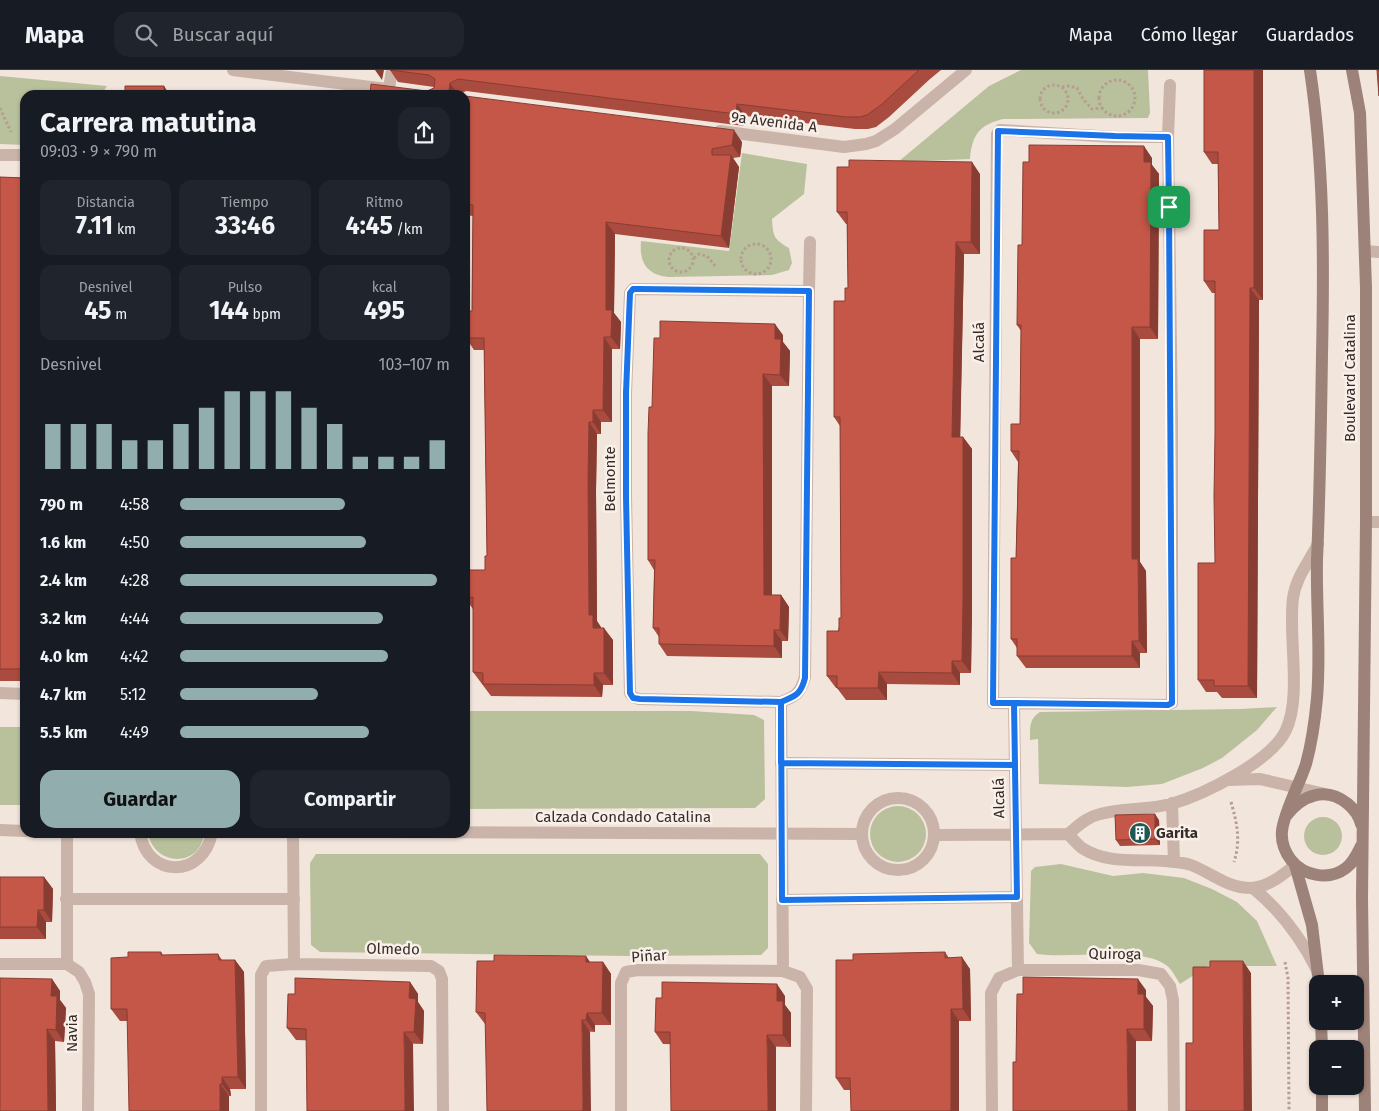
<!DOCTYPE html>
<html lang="es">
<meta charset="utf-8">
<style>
:root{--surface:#171b24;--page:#20242c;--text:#f1f3f6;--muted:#9ea1a6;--line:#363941;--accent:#92adae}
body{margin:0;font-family:"Fira Sans",sans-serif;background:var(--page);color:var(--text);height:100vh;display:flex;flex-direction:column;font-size:19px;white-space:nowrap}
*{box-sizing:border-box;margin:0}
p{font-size:16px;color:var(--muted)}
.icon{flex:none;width:28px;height:28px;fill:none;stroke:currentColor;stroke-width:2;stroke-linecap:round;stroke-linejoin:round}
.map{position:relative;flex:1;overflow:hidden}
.drawer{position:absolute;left:20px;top:20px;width:450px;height:748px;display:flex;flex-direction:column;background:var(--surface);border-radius:15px;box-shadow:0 1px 4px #0004}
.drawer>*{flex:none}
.tools{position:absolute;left:1309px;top:905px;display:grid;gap:10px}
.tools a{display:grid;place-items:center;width:55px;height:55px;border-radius:10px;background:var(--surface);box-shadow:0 1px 4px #0004;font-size:25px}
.pin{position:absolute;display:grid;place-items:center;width:42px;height:42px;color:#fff;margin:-21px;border-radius:10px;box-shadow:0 2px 8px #0006}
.round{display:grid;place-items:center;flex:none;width:52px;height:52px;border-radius:15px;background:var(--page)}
.headline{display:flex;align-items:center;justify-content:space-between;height:85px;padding:0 20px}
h1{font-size:28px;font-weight:700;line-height:38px}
.stats{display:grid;grid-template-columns:repeat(3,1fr);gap:8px;height:85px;padding:5px 20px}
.stats div{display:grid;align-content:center;border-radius:12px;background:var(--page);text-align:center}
.stats b{font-size:25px;font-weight:700}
.stats small{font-size:14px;font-weight:400}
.stats p{font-size:14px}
.chart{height:140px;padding:10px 20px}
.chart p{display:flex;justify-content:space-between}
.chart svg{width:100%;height:90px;margin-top:5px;stroke:var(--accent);stroke-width:6}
.button{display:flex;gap:10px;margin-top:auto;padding:10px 20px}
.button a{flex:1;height:58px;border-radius:15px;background:var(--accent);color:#111;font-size:20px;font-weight:700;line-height:58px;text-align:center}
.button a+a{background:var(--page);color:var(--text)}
ul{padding:0 20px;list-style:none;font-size:16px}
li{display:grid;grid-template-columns:80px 60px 1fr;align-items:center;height:38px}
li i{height:12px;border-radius:6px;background:var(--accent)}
header{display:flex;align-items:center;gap:30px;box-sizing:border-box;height:70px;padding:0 25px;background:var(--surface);border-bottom:1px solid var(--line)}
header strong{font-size:24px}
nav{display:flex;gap:28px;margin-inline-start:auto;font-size:18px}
.search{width:350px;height:45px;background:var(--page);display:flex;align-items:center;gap:12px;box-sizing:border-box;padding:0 18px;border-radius:15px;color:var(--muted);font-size:19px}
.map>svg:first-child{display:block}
</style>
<header>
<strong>Mapa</strong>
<div class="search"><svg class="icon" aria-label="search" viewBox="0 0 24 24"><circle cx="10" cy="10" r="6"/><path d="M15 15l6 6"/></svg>Buscar aquí</div>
<nav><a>Mapa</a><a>Cómo llegar</a><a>Guardados</a></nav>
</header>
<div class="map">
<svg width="1379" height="1041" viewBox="0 0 1379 1041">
<rect width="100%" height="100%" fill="#f2e5dc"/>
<!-- green -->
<path fill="#b9c19c" d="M1021,0H1148L1150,43L1148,48L1003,49C979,55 972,65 970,89L898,92L989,16Z
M0,6L107,16L101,25H25V75L0,74Z
M742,83L807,94L804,124L772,149C773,167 774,169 789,178L792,193L789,200L772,205L669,207C647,205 639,193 641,171L729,181Z
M1277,637L1257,660L1222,688L1203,698L1162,714L1127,717L1039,714L1038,669L1030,670C1030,657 1029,649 1040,642L1240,639Z
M465,641H691L754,645L764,650L765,729L755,738L465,739Z
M0,657H25V735H0Z
M870 764a28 28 0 1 1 56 0a28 28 0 1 1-56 0Z
M1304 766a19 19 0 1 1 38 0a19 19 0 1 1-38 0Z
M148,763L204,762V763C201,798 154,797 148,763Z
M316,784H760L768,794V878L761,885L628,886L320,882L311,875L310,793Z
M1061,794L1113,806L1143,803L1184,808L1212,819L1237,832L1257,851L1277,896H1208L1180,914C1176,908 1172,899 1166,895C1141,876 1071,889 1037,884L1029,873L1031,801L1035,797Z"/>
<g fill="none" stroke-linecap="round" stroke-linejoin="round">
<!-- path -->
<path stroke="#b59d92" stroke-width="3" stroke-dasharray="2.5 2.5" stroke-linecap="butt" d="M1099 28a18 18 0 1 1 36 0a18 18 0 1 1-36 0Z
M1040 29a14 14 0 1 1 28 0a14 14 0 1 1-28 0Z
M1062,17L1069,16L1077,18L1083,29L1092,39L1102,38
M0,38L11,62
M741 189a15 15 0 1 1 30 0a15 15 0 1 1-30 0Z
M669 190a12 12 0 1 1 24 0a12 12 0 1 1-24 0Z
M694,188L699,184L707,186L716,197
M1231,732C1237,753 1241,770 1234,792
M1285,892L1288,908L1289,1041"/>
<!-- lane -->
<path stroke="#cab3a8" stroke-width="12" d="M781,693L1015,695
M66,829H294
M782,830L1017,827"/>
<!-- street -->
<path stroke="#cab3a8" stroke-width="12" d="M233,0L387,19
M389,19L392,0
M720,61L844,77L866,74L876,71L895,59L966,0
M1168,67H1115L1000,60L997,64L993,633L1168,635L1172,633V348L1168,67L1170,15
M0,85H25
M1365,181L1379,182
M633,219L809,221L805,607C800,624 796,626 781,632L639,629L633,627L630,623L626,427V323L630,223Z
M809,221L810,172
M1366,452H1379
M0,623L25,624
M781,632L783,901
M1014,633L1018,900
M1229,710L1260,709L1325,724
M862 764a36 36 0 1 1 72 0a36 36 0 1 1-72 0Z
M1172,733L1174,792
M0,760L25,761
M67,762V894
M140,762C146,809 204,809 212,762
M293,762L294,894
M385,762L862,764
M1068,764C1073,769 1077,774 1082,778C1106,794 1137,789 1165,791C1173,792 1183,792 1191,795C1212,803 1227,818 1251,818C1268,817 1283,805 1295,795
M935,765L1068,764C1078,756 1087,747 1100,744C1122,738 1147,740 1171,734C1203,725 1272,691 1286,660C1302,626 1288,566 1293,528C1296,507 1309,492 1318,474
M1253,818C1280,840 1301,868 1317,900
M0,894H67L79,902L85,912L89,924L88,1041
M261,1041V905L266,896L294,894L431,896L439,901L442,909L443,1041
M621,1041V913L626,902L638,900L783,901L800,907L807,919L806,1041
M992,1041L991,923L999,908L1018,900H1138L1161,904L1170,916L1173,930L1174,1041"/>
<!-- secondary -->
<path stroke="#9d8279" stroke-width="12" d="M1310,0C1324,94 1324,190 1322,285C1321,353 1320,421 1317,490C1316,536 1321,582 1317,628C1315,650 1312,672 1306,694C1300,713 1284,742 1282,761C1281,771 1285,782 1291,790C1304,806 1329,811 1346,798C1354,792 1357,784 1361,776
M1352,0L1360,43L1366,218V452L1362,828L1365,1041
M1286,746C1302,725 1326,716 1348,734C1354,739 1359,746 1361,754
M1295,795L1312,855L1319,914
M1321,951L1322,979
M1322,1016V1041"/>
</g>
<!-- wall -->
<path fill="#a94b3e" d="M390,0H941L930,9L889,47L876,57L868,59H855L746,46L744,56L466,21L458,25L427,21L434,18V17L398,12Z
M1204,0L1263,230H1259L1257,628H1222L1217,622H1206L1198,610L1215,493V223H1212L1204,211L1219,160L1218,94H1212L1204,82Z
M465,26L742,72L740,87L733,88L739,97L729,178L615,164L614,243L621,252L620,279H612V352H601V364H597L596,420L597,551L601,558L613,570V615H603L602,627L491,626L473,602V539L465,528L485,500L487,486L484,280H474L466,268L472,241L473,146L465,145Z
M1152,88V95L1159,104L1158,269H1140V492L1146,501L1147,583H1140V598H1026L1017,586V578L1011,569L1016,488L1018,392L1011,381L1020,354L1021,261L1017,255L1022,175Z
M980,104V184H964L960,367H963L972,379V542L971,603H960V615L887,614V630H846L837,618H836L827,606L841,548L840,356L834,347L845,231L848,218L847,154H846L837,142Z
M0,107L25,108V611H0Z
M783,265V272L790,281L789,316H772V525H781L789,537L788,571H782V588L667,586L659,574V567L653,558L654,500L648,490L652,337Z
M1159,750L1160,775L1120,776L1116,770Z
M0,807H44L53,819L52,852H46V869H0Z
M161,882L163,885L218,884L222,890H235L244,902L246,1019H230L231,1026H229L128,951H120L111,939L128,887Z
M945,882L949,888L970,899L971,951H959L850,1020H844L836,1008L853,890Z
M590,892H603L611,904V955H595V962L485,954L476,942Z
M52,909L60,921V930L66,938L64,972L55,971L56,1041H0Z
M410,912L418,924V932L424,941L423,974L296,970L287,958L295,924Z
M1146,920V927L1153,936L1152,971H1136L1016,992Z
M785,926V935L791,943V977L663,974L655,962Z"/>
<!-- shaded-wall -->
<path fill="#893d32" d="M375,0H384L382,10Z
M1254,0H1263V230L1254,218Z
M450,13L458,25H452L449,21Z
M164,16L170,25H164Z
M737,34L746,46L744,56L736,44Z
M734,60L742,72L740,87L732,75Z
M1144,76L1152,88V95L1159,104L1158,269L1150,257L1144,92Z
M731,85L739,97L729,178L721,166Z
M972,92L980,104V184L971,172Z
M606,152L615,164L614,243L621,252L620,279L611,267L606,240Z
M956,172L964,184L960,379L952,367Z
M1250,218L1259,230L1257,628L1248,616Z
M775,254L783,265V272L790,281L789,316L780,305L775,269Z
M1132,257L1140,269V492L1146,501L1147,583L1139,571L1132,489Z
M604,267L612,279V352L603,340Z
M763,304L772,316V537L764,525Z
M593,340L601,352V364L593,352Z
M589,352L597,364L596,420L597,551L601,557V570L593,558L589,545L588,408Z
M963,367L972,379V542L971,603L962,591Z
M781,525L789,537L788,571L780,560Z
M604,558L613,570V615L604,603Z
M774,560L782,571V588L774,576Z
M1132,571L1140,583V598L1132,586Z
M952,591L960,603V615L952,603Z
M879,602L887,614V630L878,618Z
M594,603L603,615L602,627L594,615Z
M1155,744L1159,750L1160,775L1155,769Z
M44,807L53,819L52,852L44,840Z
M38,840L46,852V869L37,857Z
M586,886L594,898L586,892Z
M962,887L970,899L971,951L963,939Z
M235,890L244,902L246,1019L238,1007Z
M1243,891L1251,903L1252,1041H1244Z
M603,892L611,904V955L602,943Z
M52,909L60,921V930L66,938L64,972L56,960L51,926Z
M1138,909L1146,920V927L1153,936L1152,971L1144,959L1138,924Z
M410,912L418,924V932L424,941L423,974L414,962L409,928Z
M777,914L785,926V935L791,943V977L783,965L777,931Z
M951,939L959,951V1041H951Z
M587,943L595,955V962L586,950Z
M582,950L590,962L591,1041H583Z
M47,959L55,971L56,1041H48Z
M1127,959L1136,971V1041H1128Z
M404,962L413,974L414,1041H405Z
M767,965L776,977V1041H768Z
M222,1007L230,1019L231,1026L222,1014Z
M220,1014L229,1026V1041H220Z"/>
<!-- building -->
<path fill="#c45748" stroke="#893d32" d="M390,0H919L881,35L867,45L860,47H846L737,34L736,44L458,9L450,13L449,21L455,25H370L371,14L427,21L434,18L435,9L429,5Z
M1204,0H1254V218H1250L1248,616H1214V610H1198V493H1215L1214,426L1215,363V211H1204V160H1219L1218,82H1204Z
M1377,0H1379V26Z
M125,16H164V25H113V21H125Z
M465,26L734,60L732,75L712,79V85H731L721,166L606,152V240H612L611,267H604L603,340H593V352H589L588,408L589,545H593V558H604V603H594V615L483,614V603L473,602V527L465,528V500H485V486H487L484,268H466L465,241H472L473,135L465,134Z
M1029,75L1144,76V92H1151L1150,257H1132V489H1138L1139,571H1132V586H1017V569H1011V488H1016L1019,381H1011V354H1020L1021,255H1017L1018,175H1022L1023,92H1029Z
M849,90L972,92L971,172H956L952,367H963V530L962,591H952V603L879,602L878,618H837V606H827V561H839V548H841L840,347H834V231H845V218H848L847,142H837V97H849Z
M0,107L25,108V599H0Z
M660,251L775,254V269H781L780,305L763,304L764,525H781L780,560H774V576L659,574V558H653L655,490H648V364L649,337H652L654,268H660Z
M1155,744V769L1116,770L1115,745Z
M0,807H44V840H38L37,857H0Z
M128,882H161V885L218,884L219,890H235L238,1007H222V1014H220V1041H129L127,939H111V888L128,887Z
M945,882V888L962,887L963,939H951V1041H851L850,1008H836V890H853V884Z
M494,885L586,886V892H603L602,943H587L586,950H582L583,1041H487L485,943L476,942L477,891H494Z
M1210,891H1243L1244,1041H1186V973H1193V897H1210Z
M1023,907L1138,909V924H1144V959H1127L1128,1041H1013V992H1016L1017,924H1023Z
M0,908L52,909L51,926H57L56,960L47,959L48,1041H0Z
M295,908L410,912L409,928L416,929L414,962H404L405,1041H307L306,959L287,958L288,924H295Z
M662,912L777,914V931H783V965H767L768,1041H671L670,962H655L656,928H662Z"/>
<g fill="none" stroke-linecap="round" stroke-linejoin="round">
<!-- route casing -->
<g stroke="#fff" stroke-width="10">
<path id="route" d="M1169,137L1172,633L1168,635L1014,633L1015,695L781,693V632L640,629L633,628L630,623L626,427V323L630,223L633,219H638L809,221L805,608C801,624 796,626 781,632L782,830L1017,827L1014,633H993L998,61L1115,66L1168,67L1169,137"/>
</g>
<!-- route -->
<use href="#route" stroke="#1a73e8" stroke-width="6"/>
</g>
<!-- icons -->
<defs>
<g id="building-disc" transform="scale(1.125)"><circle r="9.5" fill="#1e5855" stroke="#f9f0e9"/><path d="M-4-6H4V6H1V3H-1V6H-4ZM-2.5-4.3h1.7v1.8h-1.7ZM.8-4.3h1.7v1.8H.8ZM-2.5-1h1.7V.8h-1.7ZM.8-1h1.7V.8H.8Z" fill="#fff"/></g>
</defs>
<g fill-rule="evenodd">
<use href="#building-disc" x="1140" y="763"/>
</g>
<g text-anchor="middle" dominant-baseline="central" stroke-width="5" stroke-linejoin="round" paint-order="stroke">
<!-- street labels -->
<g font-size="15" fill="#372b28" stroke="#f9f0e9">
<text transform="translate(774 52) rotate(7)">9a Avenida A</text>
<text transform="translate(979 272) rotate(-90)">Alcalá</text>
<text transform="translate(1350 308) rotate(-90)">Boulevard Catalina</text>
<text transform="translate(610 409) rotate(-90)">Belmonte</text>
<text transform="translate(999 728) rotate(-91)">Alcalá</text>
<text x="623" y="747">Calzada Condado Catalina</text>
<text transform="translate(393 879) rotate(1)">Olmedo</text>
<text transform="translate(1115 884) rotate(1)">Quiroga</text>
<text transform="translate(649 886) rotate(-4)">Piñar</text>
<text transform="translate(72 963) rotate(-90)">Navia</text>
</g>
<!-- poi labels -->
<g font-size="15" font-weight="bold" fill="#372b28" stroke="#f9f0e9" text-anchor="start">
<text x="1156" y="763">Garita</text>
</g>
</g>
</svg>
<div class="tools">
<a>+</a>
<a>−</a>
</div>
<div class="pin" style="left:1169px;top:137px;background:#1e9e55"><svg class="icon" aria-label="arrive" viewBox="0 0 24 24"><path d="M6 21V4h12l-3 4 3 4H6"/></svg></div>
<section class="drawer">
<div class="headline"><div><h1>Carrera matutina</h1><p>09:03 · 9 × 790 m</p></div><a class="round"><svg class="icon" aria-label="share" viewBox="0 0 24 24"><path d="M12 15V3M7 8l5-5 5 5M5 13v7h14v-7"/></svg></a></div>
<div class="stats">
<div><p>Distancia</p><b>7.11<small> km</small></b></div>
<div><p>Tiempo</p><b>33:46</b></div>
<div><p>Ritmo</p><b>4:45<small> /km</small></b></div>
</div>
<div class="stats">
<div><p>Desnivel</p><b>45<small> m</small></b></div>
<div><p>Pulso</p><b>144<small> bpm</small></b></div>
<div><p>kcal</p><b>495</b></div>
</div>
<div class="chart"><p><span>Desnivel</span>103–107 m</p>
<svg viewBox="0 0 160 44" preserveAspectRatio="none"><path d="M5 44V22M15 44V22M25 44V22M35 44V30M45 44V30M55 44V22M65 44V14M75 44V6M85 44V6M95 44V6M105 44V14M115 44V22M125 44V38M135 44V38M145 44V38M155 44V30"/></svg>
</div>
<ul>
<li><b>790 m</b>4:58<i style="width:61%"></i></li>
<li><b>1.6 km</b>4:50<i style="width:69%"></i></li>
<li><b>2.4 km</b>4:28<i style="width:95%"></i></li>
<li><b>3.2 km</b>4:44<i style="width:75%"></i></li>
<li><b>4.0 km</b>4:42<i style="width:77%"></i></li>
<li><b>4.7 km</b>5:12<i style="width:51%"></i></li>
<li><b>5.5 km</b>4:49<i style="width:70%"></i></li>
</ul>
<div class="button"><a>Guardar</a><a>Compartir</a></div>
</section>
</div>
